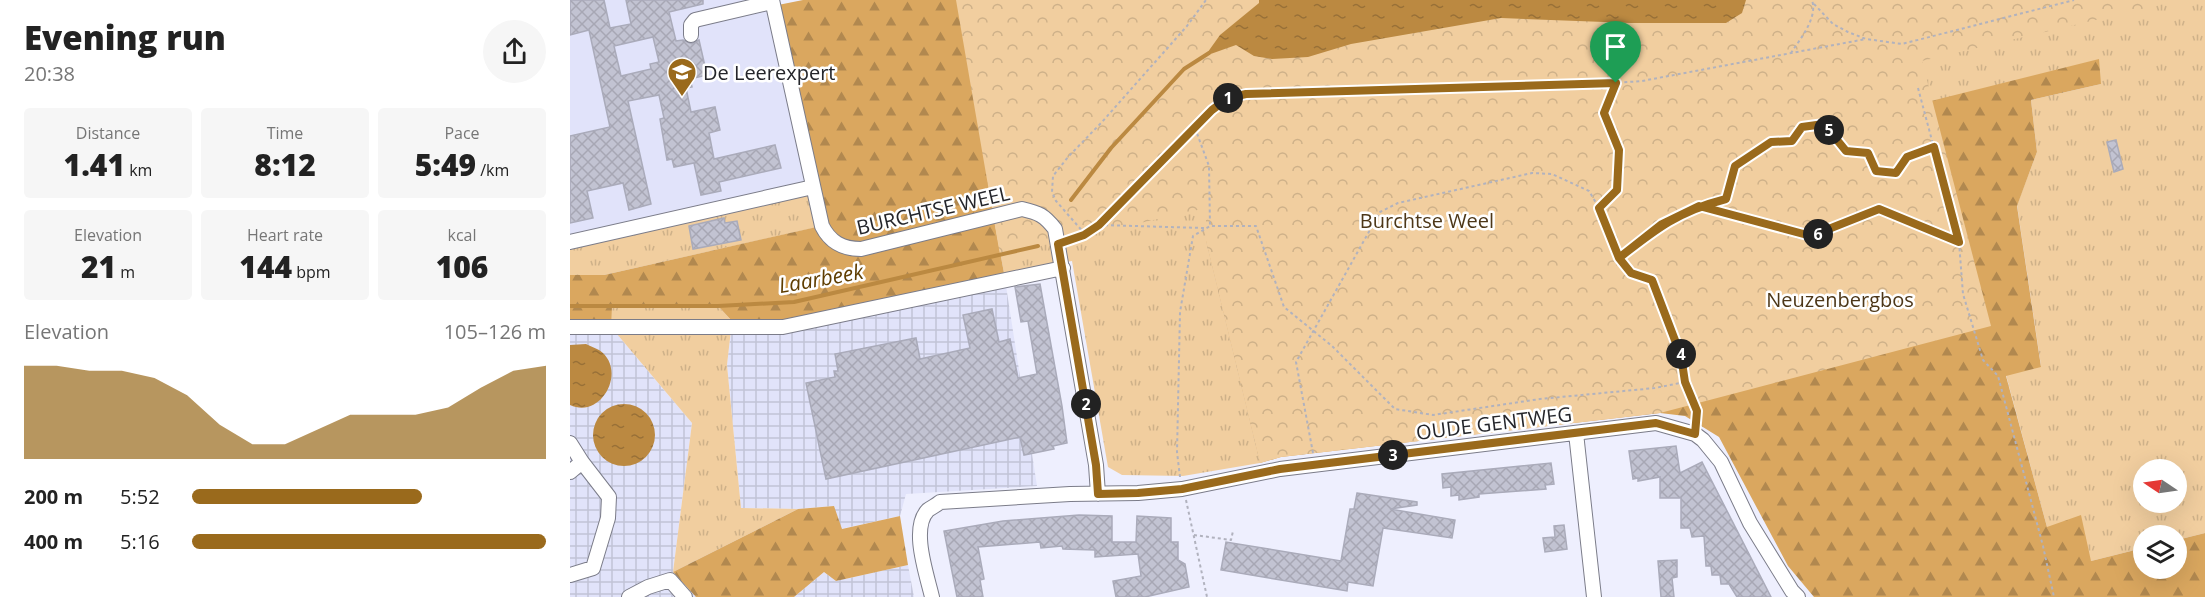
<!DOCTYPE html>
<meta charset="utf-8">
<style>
:root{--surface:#fff;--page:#f6f6f6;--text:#222;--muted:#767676;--accent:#9a6a1c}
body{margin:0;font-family:"Open Sans",sans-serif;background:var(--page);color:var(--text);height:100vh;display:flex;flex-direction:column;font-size:22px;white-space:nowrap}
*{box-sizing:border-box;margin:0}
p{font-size:20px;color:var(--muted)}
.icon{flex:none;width:33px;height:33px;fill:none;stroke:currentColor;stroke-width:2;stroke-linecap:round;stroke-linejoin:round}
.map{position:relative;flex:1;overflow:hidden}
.sheet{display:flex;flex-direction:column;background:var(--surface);width:570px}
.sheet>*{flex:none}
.needle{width:39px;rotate:283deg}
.controls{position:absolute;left:1563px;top:459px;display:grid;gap:12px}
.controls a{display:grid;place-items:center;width:54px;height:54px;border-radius:50%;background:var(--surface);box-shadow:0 6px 24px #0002;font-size:30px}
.pin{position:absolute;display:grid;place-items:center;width:51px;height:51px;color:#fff;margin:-62px -26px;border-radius:50% 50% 50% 0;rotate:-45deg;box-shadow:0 0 6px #0007}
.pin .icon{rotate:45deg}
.km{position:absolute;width:30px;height:30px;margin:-15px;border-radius:50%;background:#222;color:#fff;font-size:16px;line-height:30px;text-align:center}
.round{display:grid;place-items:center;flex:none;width:63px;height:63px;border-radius:32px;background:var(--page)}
.head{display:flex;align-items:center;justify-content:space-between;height:102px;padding:0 24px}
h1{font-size:33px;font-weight:800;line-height:45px}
.stats{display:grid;grid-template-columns:repeat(3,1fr);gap:9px;height:102px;padding:6px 24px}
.stats div{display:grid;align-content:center;border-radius:6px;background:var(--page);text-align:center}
.stats b{font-size:30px;font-weight:800}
.stats small{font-size:16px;font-weight:400}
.stats p{font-size:16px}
.chart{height:168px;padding:12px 24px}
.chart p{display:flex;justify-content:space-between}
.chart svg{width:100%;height:108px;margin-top:6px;fill:var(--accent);opacity:.7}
ul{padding:0 24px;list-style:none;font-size:20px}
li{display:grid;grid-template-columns:96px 72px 1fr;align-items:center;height:45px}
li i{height:15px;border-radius:8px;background:var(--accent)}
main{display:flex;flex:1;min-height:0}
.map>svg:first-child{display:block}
</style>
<main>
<section class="sheet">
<div class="head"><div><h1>Evening run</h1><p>20:38</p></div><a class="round"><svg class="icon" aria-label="share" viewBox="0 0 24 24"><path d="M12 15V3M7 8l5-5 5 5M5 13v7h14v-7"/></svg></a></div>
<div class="stats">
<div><p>Distance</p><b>1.41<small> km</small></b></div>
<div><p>Time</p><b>8:12</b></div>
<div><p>Pace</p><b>5:49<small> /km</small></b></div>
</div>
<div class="stats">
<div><p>Elevation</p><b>21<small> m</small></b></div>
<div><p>Heart rate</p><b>144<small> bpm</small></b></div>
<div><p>kcal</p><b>106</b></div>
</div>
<div class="chart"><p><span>Elevation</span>105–126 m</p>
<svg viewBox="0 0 160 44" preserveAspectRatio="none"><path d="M0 44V6L10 6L20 8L30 8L40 11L50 18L60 30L70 38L80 38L90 32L100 26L110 26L120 26L130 23L140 15L150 8L160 6V44z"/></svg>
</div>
<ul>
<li><b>200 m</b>5:52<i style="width:65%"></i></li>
<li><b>400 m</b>5:16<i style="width:100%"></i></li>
</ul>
</section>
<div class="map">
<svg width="1635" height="597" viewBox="0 0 1635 597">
<defs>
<pattern id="industrial-grid" width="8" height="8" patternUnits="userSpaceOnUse" patternTransform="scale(1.5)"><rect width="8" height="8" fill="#e1e3fa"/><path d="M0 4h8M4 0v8" fill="none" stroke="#c1c3d6"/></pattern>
<pattern id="grass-tufts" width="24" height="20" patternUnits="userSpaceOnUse" patternTransform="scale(1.5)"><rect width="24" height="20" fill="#f1ce9f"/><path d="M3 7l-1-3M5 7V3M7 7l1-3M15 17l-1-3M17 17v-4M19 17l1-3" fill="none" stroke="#ceb189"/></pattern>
<pattern id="forest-firs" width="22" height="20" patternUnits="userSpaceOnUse" patternTransform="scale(1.5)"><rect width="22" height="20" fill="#daa75f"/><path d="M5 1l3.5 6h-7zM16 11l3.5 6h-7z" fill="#b1884f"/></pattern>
<pattern id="park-crowns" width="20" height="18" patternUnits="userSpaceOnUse" patternTransform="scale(1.5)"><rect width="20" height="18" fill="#f1ce9f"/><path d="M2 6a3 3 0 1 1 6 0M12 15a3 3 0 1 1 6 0" fill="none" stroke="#ceb189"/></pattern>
<pattern id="water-ripples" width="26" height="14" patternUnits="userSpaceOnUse" patternTransform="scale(1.5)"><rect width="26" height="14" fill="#bb8941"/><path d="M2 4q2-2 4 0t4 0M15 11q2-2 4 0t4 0" fill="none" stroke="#987037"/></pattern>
<pattern id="building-cross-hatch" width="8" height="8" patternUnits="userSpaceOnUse" patternTransform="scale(1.5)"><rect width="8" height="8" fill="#c2c3d2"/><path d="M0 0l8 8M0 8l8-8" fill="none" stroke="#a7a7b4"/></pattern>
</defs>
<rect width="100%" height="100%" fill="#eeeffe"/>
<!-- built -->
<path fill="#e1e3fa" d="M0,0H202L252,226L0,275Z"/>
<!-- industrial -->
<path fill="url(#industrial-grid)" d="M434,273L467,486L336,494L330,516L271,529L263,506L228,509L171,508L157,365L162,321H214Z
M0,327H41L122,423L103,572L126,597H0Z
M338,565L344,597H224L254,572L266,581Z"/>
<!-- grass -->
<path fill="url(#grass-tufts)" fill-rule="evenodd" d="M1176,0H1635V533L1607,540L1606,536H1574L1573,548L1521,561L1477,527L1436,375L1471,366L1447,205L1467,152L1461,100L1531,84L1357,102L636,241L690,463L613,476L552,475L538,467L502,261L434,273L423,214ZM1574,470H1606V502H1574Z
M243,187L252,226L34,275H0V242Z
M41,306H148L162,321L157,365L171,508L228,509L103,572L122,423L41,327Z"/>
<!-- forest -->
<path fill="url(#forest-firs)" d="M233,0H620L423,214L434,273L214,321H162L148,306H42L41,327H0V275H34L251,226L203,6Z
M1529,59L1531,84L1461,100L1467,152L1447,206L1471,367L1436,376L1477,527L1511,515L1521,561L1573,548L1574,568H1606L1607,540L1635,533V597H1244L1218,566L1149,437L1115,416L1090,413L711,457L690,463L636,241L729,193L1357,102Z
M264,506L272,529L330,516L338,565L266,581L254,572L224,597H126L103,572L228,509Z"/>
<!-- park -->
<path fill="url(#park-crowns)" d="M386,0H1610L1352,61L1421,326L1090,413L711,457L690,463L636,241V208L430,255Z"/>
<!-- water -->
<path fill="url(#water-ripples)" d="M689,0H1176L1172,13L1156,23H1061L931,18L781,44L738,57L702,59L684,56L666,45L635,56L650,35L689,3Z
M16,344C20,346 25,348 29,350C58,369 32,420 0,405V345Z
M23 435a31 31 0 1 1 62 0a31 31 0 1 1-62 0Z"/>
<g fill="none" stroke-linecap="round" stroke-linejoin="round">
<!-- stream -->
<path stroke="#bb8941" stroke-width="4" d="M501,200L541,148L614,69L639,53
M0,306H148L224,302L468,246"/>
</g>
<!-- building -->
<path fill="url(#building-cross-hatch)" stroke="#aaabba" stroke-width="1.5" fill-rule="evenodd" d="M0,0H34L40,28L61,24L56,0H133V4L99,12L106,41L113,40L122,44L129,40L137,75L120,79L122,87L116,88L121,112L145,107L150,130L139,133L144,159L205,145L211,168L149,182L151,191L131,195L124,163L104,167L102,159L97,160L90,119L94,118L89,95L58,101L81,204L59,210L53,183L17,191L23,218L0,223V136L40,127L19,30L0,35ZM83,37L89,62L80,64L81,69L51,76L44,46Z
M1546,140L1553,169L1544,172L1537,142Z
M154,218L155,223L167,221L171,240L123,249L119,226Z
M470,284L492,406L497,443L483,446L484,449L454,455L450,437L256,479L236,383L265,377L264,371H268L265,354L346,338L350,359L400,348L393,315L422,309L429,342L440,339L448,378L467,374L458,321L451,322L445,287Z
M1106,446L1110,473L1132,462L1201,597H1167L1159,584H1151L1150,575H1142L1141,566H1136L1134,536L1122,537L1120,528H1111V498H1090V477L1068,481V478L1063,479L1059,451Z
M981,463L984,484L975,485L976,489L909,494V497L889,500V495L881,496V487L873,488L872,474Z
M787,493L847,502V505L820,509L885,520L882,538L813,528L803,586L778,582L777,591L651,570L656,542L771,561L780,509H784Z
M509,515L542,516V542H566L567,516L601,518V542H608V560L615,564L619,587L575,597H546L543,581L571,576L568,554L525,557V550L493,549L492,546L471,548L470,542L408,547L414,579L410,580L413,597H387L374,531L433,521Z
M994,525L997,549L975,552L973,538L985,537L984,526Z
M1107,560V577L1102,578L1104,597H1091L1088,561Z"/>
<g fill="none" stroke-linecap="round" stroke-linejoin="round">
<!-- minor casing -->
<g stroke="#7b7c89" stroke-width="16">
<path id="minor" d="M202,0L252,226C260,242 272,249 291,249L452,209C469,213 474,215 485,229L526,465L528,494
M121,35V25L125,20L202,2
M0,242L243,187
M0,327H213L493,268
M1006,433L1024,597
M0,443L12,462L0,472
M0,575L23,568L38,518L39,497L12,462
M59,597L78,587L100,580L115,597
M362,597C357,575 340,528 358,510C362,507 367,505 370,502L500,494L568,493L612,489L710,469L1086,423L1125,434L1133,440L1151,462L1180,523L1222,591L1228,597"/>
</g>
<!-- path -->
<path stroke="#b1b2be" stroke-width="2" stroke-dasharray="3 3" stroke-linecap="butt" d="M1244,4L1263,24L1278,32L1296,39L1332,44L1504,0
M1221,53C1230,39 1248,18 1242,0
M1348,88L1389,242
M625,128L639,166L640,226
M1130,206L1156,199L1165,166L1201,142L1222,141L1232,127L1254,124L1276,151L1298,153L1307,171L1326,173L1337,157L1364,147
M1029,208L1047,190L1049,150L1034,113L1046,83
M529,225L634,228
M515,234L486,201L482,192L483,176L498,157L532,122L617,26L636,0
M499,240L514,235L529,225L642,110L658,98L676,94L1031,84L1072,81L1296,39
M1049,258L1092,224L1129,206L1241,236L1309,209L1389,242L1393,294L1413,360L1428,376L1473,546L1484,597
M743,453L726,362L810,212L828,203L962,173L982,174L1019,191L1029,208L1049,258L1061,273L1081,280L1111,356L1115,382L1127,411L1126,422
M610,477L607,452L610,312L623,236L640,226H686L714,307L762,346L825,409L863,415L970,399L1085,388L1115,382
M616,500L637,597
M624,535L661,540L663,531"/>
<!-- minor -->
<use href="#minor" stroke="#fff" stroke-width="14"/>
</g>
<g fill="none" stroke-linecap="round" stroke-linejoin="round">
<!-- route casing -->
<g stroke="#fff" stroke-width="12">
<path id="route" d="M1046,83L676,94L658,98L642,110L529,225L514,235L488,244L526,465L528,494L568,493L612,489L710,469L1086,423L1125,434L1127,411L1115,382L1111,356L1082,280L1061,273L1049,258C1087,228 1109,211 1156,199L1165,166L1201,142L1222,141L1232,127L1254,124L1276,151L1298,153L1306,171L1326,173L1337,157L1364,147L1389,242L1309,209L1241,236L1129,206L1092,224L1049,258L1029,208L1047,190L1049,150L1034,113L1046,83"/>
</g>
<!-- route -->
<use href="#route" stroke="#9a6a1c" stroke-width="8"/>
</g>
<!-- icons -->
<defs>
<g id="school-pin" transform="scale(1.5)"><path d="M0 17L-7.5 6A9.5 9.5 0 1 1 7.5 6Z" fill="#9a6a1c" stroke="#fff"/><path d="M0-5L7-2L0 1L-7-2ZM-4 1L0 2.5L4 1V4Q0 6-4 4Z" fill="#fff"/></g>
</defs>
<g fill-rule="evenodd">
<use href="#school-pin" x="112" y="72"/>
</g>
<g text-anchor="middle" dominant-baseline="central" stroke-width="5" stroke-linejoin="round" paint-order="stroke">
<!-- poi labels -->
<g font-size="20" fill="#24252a" stroke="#fff" text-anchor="start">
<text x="133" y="72">De Leerexpert</text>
</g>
<!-- street labels -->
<g font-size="20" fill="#24252a" stroke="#fff">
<text transform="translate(363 210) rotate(-13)">BURCHTSE WEEL</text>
<text transform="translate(924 423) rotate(-7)">OUDE GENTWEG</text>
</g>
<!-- park labels -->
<g font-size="20" fill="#4d3718" stroke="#fff">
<text x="857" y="220">Burchtse Weel</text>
<text x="1270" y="299">Neuzenbergbos</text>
</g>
<!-- water labels -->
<g font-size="21" font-style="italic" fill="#5f3d00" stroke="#fff">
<text transform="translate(251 278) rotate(-10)">Laarbeek</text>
</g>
</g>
</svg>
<div class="controls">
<a><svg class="needle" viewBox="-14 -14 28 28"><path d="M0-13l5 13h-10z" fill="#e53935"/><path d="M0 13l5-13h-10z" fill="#767676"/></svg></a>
<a><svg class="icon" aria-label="layers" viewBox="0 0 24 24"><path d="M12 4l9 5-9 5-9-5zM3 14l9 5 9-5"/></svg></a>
</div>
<div class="pin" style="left:1046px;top:83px;background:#1e9e55"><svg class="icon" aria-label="arrive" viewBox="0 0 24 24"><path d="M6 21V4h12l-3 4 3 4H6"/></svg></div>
<b class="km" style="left:658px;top:98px">1</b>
<b class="km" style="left:516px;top:404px">2</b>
<b class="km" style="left:823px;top:455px">3</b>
<b class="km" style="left:1111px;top:354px">4</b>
<b class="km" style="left:1259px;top:130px">5</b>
<b class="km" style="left:1248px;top:234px">6</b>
</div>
</main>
